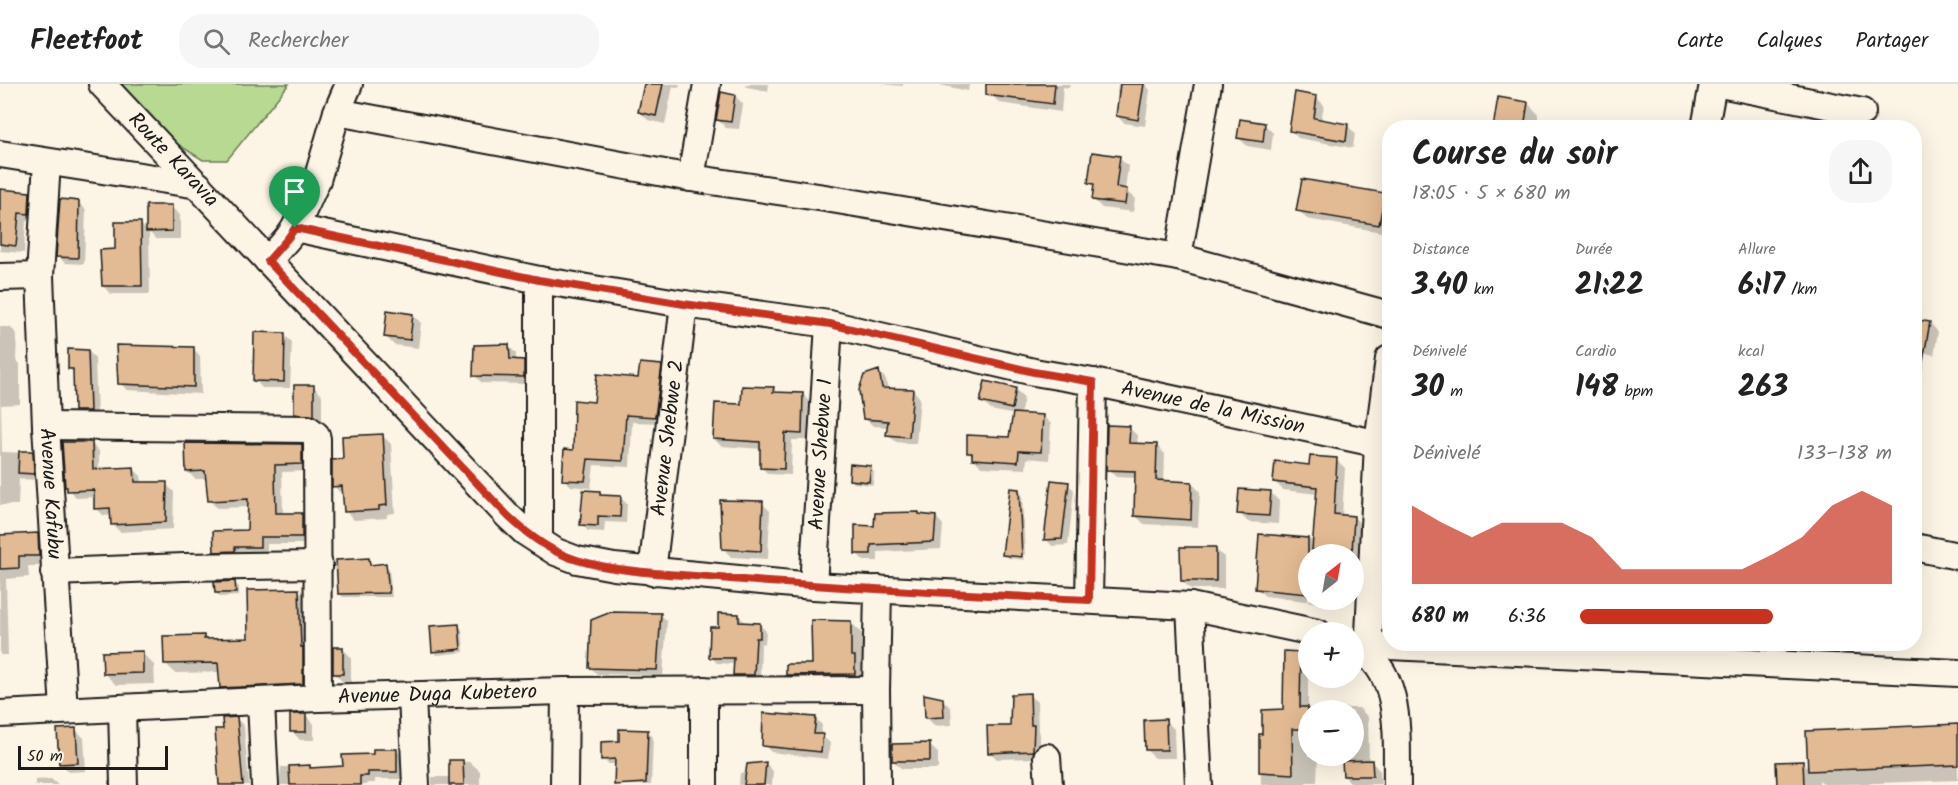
<!DOCTYPE html>
<html lang="fr">
<meta charset="utf-8">
<style>
:root{--surface:#fff;--page:#f6f6f6;--text:#222;--muted:#767676;--line:#e0e0e0;--accent:#c8321e}
body{margin:0;font-family:Kalam,sans-serif;background:var(--page);color:var(--text);height:100vh;display:flex;flex-direction:column;font-size:22px;white-space:nowrap}
*{box-sizing:border-box;margin:0}
p{font-size:20px;color:var(--muted)}
.icon{flex:none;width:33px;height:33px;fill:none;stroke:currentColor;stroke-width:2;stroke-linecap:round;stroke-linejoin:round}
.map{position:relative;flex:1;overflow:hidden}
.details{position:absolute;left:1382px;top:36px;width:540px;height:531px;display:flex;flex-direction:column;background:var(--surface);border-radius:24px;box-shadow:0 6px 24px #0002}
.details>*{flex:none}
.needle{width:39px;rotate:31deg}
.tools{position:absolute;left:1298px;top:460px;display:grid;gap:12px}
.tools a{display:grid;place-items:center;width:66px;height:66px;border-radius:50%;background:var(--surface);box-shadow:0 6px 24px #0002;font-size:30px}
.scale{position:absolute;left:18px;bottom:15px;width:150px;box-sizing:border-box;padding-left:6px;border:3px solid #1c1c1c;border-top:0;font-size:16px;line-height:21px;white-space:nowrap;color:#1c1c1c;-webkit-text-stroke:4px #fcf5e5;paint-order:stroke}
.pin{position:absolute;display:grid;place-items:center;width:51px;height:51px;color:#fff;margin:-62px -26px;border-radius:50% 50% 50% 0;rotate:-45deg;box-shadow:0 0 6px #0007}
.pin .icon{rotate:45deg}
.round{display:grid;place-items:center;flex:none;width:63px;height:63px;border-radius:24px;background:var(--page)}
.head{display:flex;align-items:center;justify-content:space-between;height:102px;padding:0 30px}
h1{font-size:33px;font-weight:600;line-height:45px}
.metrics{display:grid;grid-template-columns:repeat(3,1fr);gap:9px;height:102px;padding:6px 30px}
.metrics div{display:grid;align-content:center}
.metrics b{font-size:30px;font-weight:600}
.metrics small{font-size:16px;font-weight:400}
.metrics p{font-size:16px}
.chart{height:168px;padding:12px 30px}
.chart p{display:flex;justify-content:space-between}
.chart svg{width:100%;height:108px;margin-top:6px;fill:var(--accent);opacity:.7}
ul{padding:0 30px;list-style:none;font-size:20px}
li{display:grid;grid-template-columns:96px 72px 1fr;align-items:center;height:45px}
li i{height:15px;border-radius:8px;background:var(--accent)}
header{display:flex;align-items:center;gap:36px;box-sizing:border-box;height:84px;padding:0 30px;background:var(--surface);border-bottom:2px solid var(--line)}
header strong{font-size:28px}
nav{display:flex;gap:33px;margin-inline-start:auto;font-size:21px}
.search{width:420px;height:54px;background:var(--page);display:flex;align-items:center;gap:15px;box-sizing:border-box;padding:0 21px;border-radius:24px;color:var(--muted);font-size:22px}
.map>svg:first-child{display:block}
</style>
<header>
<strong>Fleetfoot</strong>
<div class="search"><svg class="icon" aria-label="search" viewBox="0 0 24 24"><circle cx="10" cy="10" r="6"/><path d="M15 15l6 6"/></svg>Rechercher</div>
<nav><a>Carte</a><a>Calques</a><a>Partager</a></nav>
</header>
<div class="map">
<svg width="1958" height="701" viewBox="0 0 1958 701">
<rect width="100%" height="100%" fill="#fcf5e5"/>
<filter id="ink" filterUnits="userSpaceOnUse"><feTurbulence type="fractalNoise" baseFrequency=".0167" numOctaves="2"/><feDisplacementMap in="SourceGraphic" scale="12" xChannelSelector="R" yChannelSelector="G"/><feConvolveMatrix kernelMatrix="1 2 1 2 8 2 1 2 1" color-interpolation-filters="sRGB"/></filter>
<g filter="url(#ink)">
<!-- green -->
<path fill="#b8d992" stroke="#6a7a57" stroke-width="1.5" d="M119,0H289L227,76H203L174,58Z"/>
<!-- shadow -->
<path fill="#0003" d="M646,0H680L679,4L673,2L665,40L648,36L640,28Z
M744,0H769L768,7L747,3Z
M880,0H903V2Z
M936,0H969L968,7Z
M992,0H1070L1069,4L1063,3L1061,28L1000,19L991,11Z
M1118,0H1145L1150,6L1145,42L1124,39L1117,32L1120,13L1117,10Z
M735,12L743,20L739,45L726,44L718,36Z
M1316,13L1324,21L1321,37L1348,42L1355,49L1353,64L1298,54L1291,46Z
M1528,19L1539,31V36L1547,44H1494Z
M1265,41L1273,49L1271,66L1247,62L1239,54Z
M1119,74L1128,82L1125,106L1135,115L1133,128L1102,124L1093,115L1095,104L1089,98Z
M0,106L29,109L37,117L36,137L26,136L24,169L0,167Z
M1384,110L1389,115L1387,149L1307,135L1298,126Z
M78,118L86,126L84,180L65,179L58,172Z
M171,123L180,131V155H156L149,148L150,210H111L103,202L116,167L141,140L147,147Z
M413,231L421,239L418,264L394,261L385,252Z
M1914,236L1930,239L1938,248L1934,271L1914,266Z
M0,243H10L17,250L16,276L20,280V320L1,321L2,368L32,369L39,376L40,396L19,395L18,421H0Z
M284,251L292,258L290,304H262L255,296Z
M508,262L516,269V277H523L531,284V300L482,299L475,292Z
M194,265L200,272L201,310L127,306L120,299Z
M88,267L95,274L97,334H82L75,327V290L70,285Z
M661,283L668,290L662,339L632,338L630,383L594,381L591,404L571,402L564,395L595,320Z
M879,288L886,295L888,305L913,306L920,314L916,360L896,358L888,350L889,343L873,342L865,334Z
M313,302L322,311V340L305,338L296,329Z
M773,304L778,309L802,310L809,317L808,356H792L791,391L768,390L761,383L762,365L721,362L714,355L743,322Z
M1015,305L1024,314L1020,331L1043,332L1051,340L1049,376L1027,374L1026,385L981,383L969,368L1011,354L1015,331L991,326L982,318Z
M1129,344L1138,352L1137,361H1156L1165,370L1164,398L1192,399L1200,408L1198,443L1144,440L1136,432V394L1116,393L1108,385Z
M382,351L391,360L395,429L387,430V434L354,436L346,427L345,411H342L334,402L345,377Z
M91,359L99,367V386L134,385L141,392L142,399L166,400L174,408L173,445L120,448L112,440V431L104,432L96,424L95,413L77,414L69,406Z
M301,361L309,369V387L282,388L283,431L302,430L309,438V460H267V470L223,475L215,467L249,448V423L217,424L209,416L207,395H195L188,388Z
M1336,376L1345,384L1342,432L1354,433L1362,442L1360,477L1353,476V471H1308V516H1339L1338,521L1265,512L1256,504L1261,452L1314,456L1318,410L1283,406L1274,397L1311,383Z
M870,384L874,388L873,401L854,399L850,395Z
M1068,400L1074,406L1068,461L1052,462L1046,455Z
M1018,406L1022,410L1025,471L1006,469V472L1004,470Z
M600,408L604,412L621,414L627,420L626,439L605,438L604,448L588,447L581,440Z
M1271,409L1279,417L1278,440L1248,438L1239,429Z
M762,419L770,427L768,475L731,473L723,464Z
M920,432L936,433L943,441L941,465L878,468V477H864L856,469L876,443Z
M37,451L47,461L49,482H28L29,493L6,495L8,571H0V452Z
M1215,465L1224,473V505H1191L1182,497Z
M1007,472L1025,475V476L1008,474Z
M369,476L373,482L385,481L389,485L392,513H343L339,509Z
M235,499L239,503V512L220,513L216,509Z
M298,506L308,516L312,609L231,613L222,603L220,588L175,589L165,579L204,552L208,556H250Z
M661,531L667,537L663,591L597,590L590,583Z
M738,531L744,537V540L760,541L766,547L765,560L761,559L760,597H741L735,591V580L717,579L711,573L720,545Z
M851,538L862,550L863,582L866,586V601L800,602L788,591L814,581Z
M458,541L462,545L464,568L437,571L433,567Z
M342,564L351,573V598H343L334,589Z
M142,569L154,581L155,600L116,601L104,589Z
M1301,569L1308,577V624H1359L1368,633L1369,678H1372L1380,687L1381,700L1353,701L1344,692V672H1353V627H1308V672H1318L1317,698H1306V701H1261L1260,651H1264L1284,627Z
M1029,611L1037,618L1038,647L1040,650V674L997,675L990,668L1012,643Z
M942,615L951,624L952,641L935,642L927,634Z
M306,631L314,640V656H300L292,647Z
M815,634L822,641L821,651L830,659L828,675L771,668L764,661Z
M237,635L244,642L249,701H221L216,647L225,646Z
M1165,636L1174,645L1175,674H1155L1146,666Z
M1958,642V696L1825,701L1819,696V701H1778V679H1803L1810,686Z
M75,645L84,654L86,687L69,688L61,680Z
M648,648L653,653L651,701H616V680H608L603,675L621,659Z
M929,661L938,669V685H902L893,677Z
M396,666L404,674V695H375V699H367V701H280L281,683H309L311,685L344,683L374,672Z
M450,678H470L480,687V701H432V693H450Z
M765,679L773,687L772,701H739L740,689H747Z
M51,695L58,701H35V696Z"/>
<!-- building -->
<path fill="#e2ba93" stroke="#1c1c1c" stroke-width="1.5" d="M644,0H663L656,32L638,28Z
M986,0H1055L1053,20L986,11Z
M1120,0H1144L1138,36L1116,32Z
M721,8L735,11L731,38L716,36Z
M1295,8L1317,12L1314,34L1348,40L1346,57L1289,47Z
M1498,13L1528,18L1524,44H1493Z
M1240,35L1265,39L1263,58L1237,54Z
M1092,68L1120,72L1116,103L1127,105L1125,120L1092,116L1094,100L1088,99Z
M1302,95L1385,109L1379,141L1296,127Z
M0,105L30,108L29,130L19,129L16,162L0,160Z
M60,115L79,117L78,174L56,173Z
M146,121H172V147L146,148Z
M115,138H141L142,202H102L100,166L115,165Z
M387,226L413,230L410,256L384,253Z
M1914,235L1930,238L1922,283L1914,282Z
M254,248L285,249L284,298L253,297Z
M509,260L510,275L524,276V293L473,292L474,261Z
M116,261L194,263V303L118,300Z
M68,265L88,266L90,327H74L73,285H68Z
M640,279L662,281L655,333L626,331L623,377L588,375L585,397L562,396L564,365L573,366L574,316L594,318L597,290L638,294Z
M879,286L882,304L913,305L909,353L886,351L888,337L863,335L859,306L864,291Z
M985,297L1016,304L1012,325L980,318Z
M294,301H314V332L294,330Z
M742,302L774,303L773,308L803,309L802,350L785,349L784,385L760,384V358L713,355L715,319L741,320Z
M1013,329L1043,331L1041,368L1019,367L1018,378L972,375V369H967V351L1009,353Z
M1107,341L1130,342L1129,359L1157,360L1156,396L1192,398L1191,436L1134,432L1135,387L1106,386Z
M383,350L387,421L379,422V426L344,428L342,402L332,403V376L343,375L342,352Z
M62,358H92L93,385L134,383L135,398H167L166,438L111,441L110,424L94,425V406L67,407V403H65Z
M185,359L302,360V380L275,381V389L276,429H302V453H260V463H235V467L214,468L213,447L247,446L248,415L208,417L205,387L186,388Z
M19,367H33L34,390L18,389Z
M1310,372L1337,374L1334,430L1354,432L1352,469L1312,466L1317,403L1273,398L1275,377L1309,381Z
M850,380L871,382L869,398L849,396Z
M1051,396L1069,398L1062,455L1044,456Z
M1010,404L1019,405L1022,473L1002,471Z
M1239,405L1271,407L1269,432L1237,430Z
M583,406L600,407V411L621,412L620,433L598,432V442L580,441Z
M720,416L763,417L761,467L722,465Z
M919,428V430L936,432L934,458L871,461V470H855V441L874,442L875,429Z
M38,449L39,472H19V484L0,485V451Z
M1259,450L1308,454V510L1255,505Z
M1180,463H1216V497H1181Z
M369,474L370,481L386,479L389,509L338,510L336,476Z
M235,497L236,509H215L214,498Z
M299,505L301,563H303V600L220,604L218,579L164,580L163,552L204,551V555L248,554L247,506Z
M611,528L661,529L657,586L589,584L591,536Z
M718,529L739,530V538L760,539V554H756L754,591H733L734,574H709L710,543H718Z
M811,536L851,537V572H855V590L786,591V580H812Z
M459,540L461,565L432,568L430,542Z
M333,563H343V590H333Z
M143,567V589L103,590L102,568Z
M1284,567L1301,568L1300,623H1308V645H1292L1293,690L1259,688V650H1262V626L1283,625Z
M1030,609L1031,641H1034L1033,667L988,669L987,642H1010L1011,610Z
M924,610L943,614L944,633L925,634Z
M763,629L816,633L814,650H823L821,668L762,662Z
M290,630H306V648H290Z
M237,633L243,701H219L215,645H223L222,634Z
M1166,635L1167,666H1145L1144,636Z
M1958,640V681L1808,687L1806,647Z
M76,644L78,679L59,680L57,645Z
M619,645L648,646L646,699L614,701L615,675L601,676V658L619,657Z
M930,659V677H892V660Z
M373,665H397V688H368V692H360V701H290L289,682L310,681V684L343,682L342,671L373,670Z
M449,676H463L464,701H449Z
M1372,676L1373,692H1343L1342,677Z
M1803,677L1804,701H1777L1776,678Z
M766,678L764,701H744L747,680Z"/>
<g fill="none" stroke-linecap="round" stroke-linejoin="round">
<!-- minor casing -->
<g stroke="#1c1c1c" stroke-width="30">
<g id="minor">
<path id="s1" d="M102,0L508,432L525,448L556,468L577,476L614,483L813,502L1190,522L1318,549"/>
<path d="M1720,0L1862,28"/>
<path d="M337,28L691,94L825,114L1178,173L1389,231"/>
<path d="M1705,44L1713,0"/>
<path d="M0,70L198,101"/>
<path id="s2" d="M47,78L40,192L46,342L64,626"/>
<path d="M691,94L707,0"/>
<path id="s3" d="M295,144L539,196L684,220L829,240L1034,288L1093,298L1389,362"/>
<path d="M1178,173L1208,0"/>
<path d="M268,177L288,154L295,144L317,96L337,28L349,0"/>
<path d="M0,193L40,192"/>
<path d="M46,342L308,345L316,351L317,355L318,614"/>
<path d="M539,457V196"/>
<path d="M1914,463L1958,472"/>
<path d="M54,488L184,483L319,481"/>
<path id="s4" d="M652,488L684,220"/>
<path id="s5" d="M813,502L829,240"/>
<path d="M1089,516L1093,298"/>
<path d="M1190,522L1199,701"/>
<path d="M1368,561L1958,589"/>
<path d="M1355,563C1404,586 1396,656 1397,701"/>
<path d="M1368,571L1378,359L1389,275"/>
<path d="M704,606V701"/>
<path d="M412,612L416,701"/>
<path d="M261,618L265,701"/>
<path d="M122,625L124,701"/>
<path id="s6" d="M0,630L318,614L565,607L876,606"/>
<path d="M1047,673L1049,701"/>
<path d="M564,701L565,607"/>
<path d="M877,701L876,606L878,505"/>
</g>
</g>
<!-- minor -->
<use href="#minor" stroke="#fcf5e5" stroke-width="26"/>
</g>
</g>
<g fill="none" stroke-linecap="round" stroke-linejoin="round" filter="url(#ink)">
<!-- route casing -->
<g stroke="#fff" stroke-width="12">
<path id="route" d="M295,144L539,196L684,220L830,240L1034,288L1093,298L1089,516C969,510 850,505 730,495C682,490 623,490 577,476C550,468 528,451 508,432L268,177L288,154Z"/>
</g>
<!-- route -->
<use href="#route" stroke="#c8321e" stroke-width="8"/>
</g>
<g text-anchor="middle" dominant-baseline="central" stroke-width="4.5" stroke-linejoin="round" paint-order="stroke">
<!-- street labels -->
<g font-size="21" fill="#1c1c1c" stroke="#fcf5e5">
<text stroke="none"><textPath href="#s1" startOffset="104">Route Karavia</textPath></text>
<text stroke="none"><textPath href="#s3" startOffset="936">Avenue de la Mission</textPath></text>
<text stroke="none"><textPath href="#s4" startOffset="135">Avenue Shebwe 2</textPath></text>
<text stroke="none"><textPath href="#s5" startOffset="132">Avenue Shebwe 1</textPath></text>
<text stroke="none"><textPath href="#s2" startOffset="332">Avenue Kafubu</textPath></text>
<text stroke="none"><textPath href="#s6" startOffset="438">Avenue Duga Kubetero</textPath></text>
</g>
</g>
</svg>
<div class="tools">
<a><svg class="needle" viewBox="-14 -14 28 28"><path d="M0-13l5 13h-10z" fill="#e53935"/><path d="M0 13l5-13h-10z" fill="#767676"/></svg></a>
<a>+</a>
<a>−</a>
</div>
<div class="scale">50 m</div>
<div class="pin" style="left:295px;top:144px;background:#1e9e55"><svg class="icon" aria-label="arrive" viewBox="0 0 24 24"><path d="M6 21V4h12l-3 4 3 4H6"/></svg></div>
<section class="details">
<div class="head"><div><h1>Course du soir</h1><p>18:05 · 5 × 680 m</p></div><a class="round"><svg class="icon" aria-label="share" viewBox="0 0 24 24"><path d="M12 15V3M7 8l5-5 5 5M5 13v7h14v-7"/></svg></a></div>
<div class="metrics">
<div><p>Distance</p><b>3.40<small> km</small></b></div>
<div><p>Durée</p><b>21:22</b></div>
<div><p>Allure</p><b>6:17<small> /km</small></b></div>
</div>
<div class="metrics">
<div><p>Dénivelé</p><b>30<small> m</small></b></div>
<div><p>Cardio</p><b>148<small> bpm</small></b></div>
<div><p>kcal</p><b>263</b></div>
</div>
<div class="chart"><p><span>Dénivelé</span>133–138 m</p>
<svg viewBox="0 0 160 44" preserveAspectRatio="none"><path d="M0 44V12L10 19L20 25L30 19L40 19L50 19L60 25L70 38L80 38L90 38L100 38L110 38L120 32L130 25L140 12L150 6L160 12V44z"/></svg>
</div>
<ul>
<li><b>680 m</b>6:36<i style="width:62%"></i></li>
</ul>
</section>
</div>
